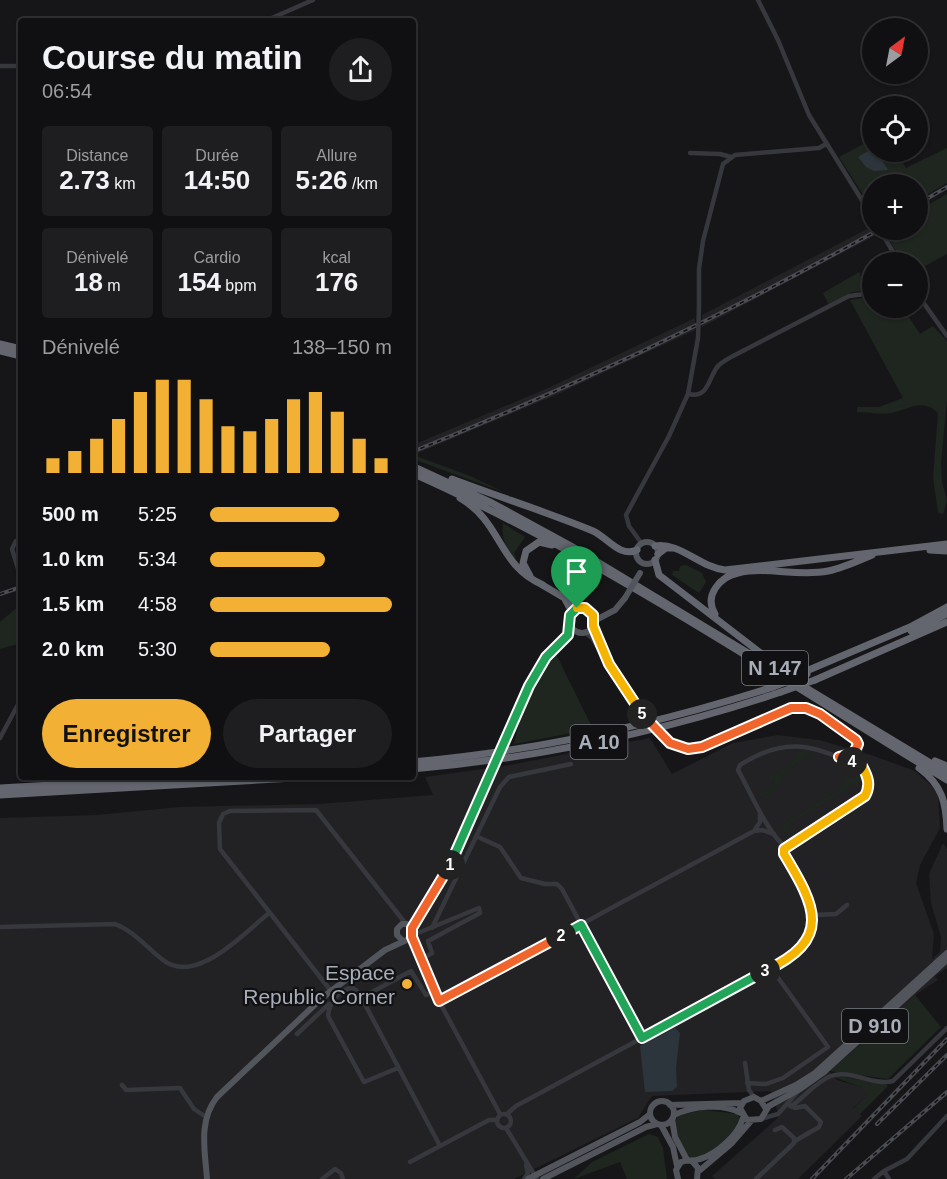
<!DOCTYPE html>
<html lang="fr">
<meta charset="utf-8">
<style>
:root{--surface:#101012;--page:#1e1e20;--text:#f1f3f6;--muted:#9c9d9f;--line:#303032;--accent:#f2b134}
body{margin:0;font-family:Helvetica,sans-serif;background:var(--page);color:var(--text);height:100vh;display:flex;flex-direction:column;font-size:22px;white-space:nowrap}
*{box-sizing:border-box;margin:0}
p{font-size:20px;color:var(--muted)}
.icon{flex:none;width:33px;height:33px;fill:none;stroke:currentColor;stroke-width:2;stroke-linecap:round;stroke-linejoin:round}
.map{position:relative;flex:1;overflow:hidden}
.panel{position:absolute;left:18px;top:18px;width:398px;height:762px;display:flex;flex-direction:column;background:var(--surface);border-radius:6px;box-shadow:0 2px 4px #0004,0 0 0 2px var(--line)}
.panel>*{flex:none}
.needle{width:39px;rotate:32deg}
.fabs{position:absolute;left:862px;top:18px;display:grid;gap:12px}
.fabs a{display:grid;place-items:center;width:66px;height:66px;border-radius:50%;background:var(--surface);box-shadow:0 2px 4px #0004,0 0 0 2px var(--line);font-size:30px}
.pin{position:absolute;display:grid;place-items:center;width:51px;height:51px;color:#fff;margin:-62px -26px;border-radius:50% 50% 50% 0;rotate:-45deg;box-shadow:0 0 6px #0007}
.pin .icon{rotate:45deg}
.km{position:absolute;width:30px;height:30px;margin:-15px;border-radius:50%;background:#222;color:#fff;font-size:16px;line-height:30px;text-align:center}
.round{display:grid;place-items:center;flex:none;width:63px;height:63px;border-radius:32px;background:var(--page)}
.overview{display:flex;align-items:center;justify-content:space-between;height:102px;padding:0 24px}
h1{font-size:33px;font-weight:700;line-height:45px}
.metrics{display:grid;grid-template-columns:repeat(3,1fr);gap:9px;height:102px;padding:6px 24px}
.metrics div{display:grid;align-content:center;border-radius:6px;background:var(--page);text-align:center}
.metrics b{font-size:26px;font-weight:700}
.metrics small{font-size:16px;font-weight:400}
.metrics p{font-size:16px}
.chart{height:168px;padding:12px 24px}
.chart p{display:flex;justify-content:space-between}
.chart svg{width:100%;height:108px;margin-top:6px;stroke:var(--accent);stroke-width:6}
.primary-button{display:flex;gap:12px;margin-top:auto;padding:12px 24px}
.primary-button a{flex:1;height:69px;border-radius:36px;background:var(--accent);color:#111;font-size:24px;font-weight:700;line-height:69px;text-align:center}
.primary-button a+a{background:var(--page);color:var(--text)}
ul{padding:0 24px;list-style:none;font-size:20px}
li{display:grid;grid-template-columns:96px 72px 1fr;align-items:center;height:45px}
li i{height:15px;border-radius:8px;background:var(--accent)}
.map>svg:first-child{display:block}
</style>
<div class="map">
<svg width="947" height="1179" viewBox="0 0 947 1179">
<rect width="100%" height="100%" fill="#161618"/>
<!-- built -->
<path fill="#222225" d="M873,226L878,234L702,327V315Z
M695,318V330L558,394L413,455V445L548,388Z
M778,735L819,740L871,755L915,771L938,792L940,828L920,865L916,883L934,934L932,959L940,952L941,937L931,903L929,874L943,843L947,849V968L935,976L938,980L915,995L889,1021L829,1071L837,1080L861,1087L869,1094L853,1108L862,1116L798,1179H715L712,1176L779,1117L771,1091L652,1096L638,1118L514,1179H0V818L97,815L180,807L318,804L433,795L425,777L504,766L650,738L672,774L733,743Z"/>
<!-- green -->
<path fill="#1e261f" d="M873,139V152H896L906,168L947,148V183L918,200V184H873V207H871L839,157Z
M947,194V254L918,270V262H902L884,230H918V211Z
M859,272L865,284L873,280V290L852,292L829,305L823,293Z
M873,296V308H903L920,334L933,326L947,341V400L941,463L942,482L947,501L943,514L938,513L933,477L938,413C923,398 909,409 892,413C881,415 868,412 857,412V407H879L903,398L850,300Z
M413,455L470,476L506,493L413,459Z
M503,523L525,537L514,553L517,562C507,549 501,540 503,523Z
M686,565L702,573L706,582L699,593L672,575L673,571H679L680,566Z
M21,604V643L0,649V622Z
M555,652L593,729L514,744C522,714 531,674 555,652Z
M802,749L814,752L786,771L774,791L761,797L759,794L773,787L775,779H768L771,772L776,774L789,766Z
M853,768L862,771L863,776L861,781L792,822L785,834L781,825L839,790Z
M915,995L941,1027L888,1079L829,1071L889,1021Z
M838,1076L885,1084L888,1086L860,1114L853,1109L868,1094L861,1087L834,1077Z
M704,1110L738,1114L740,1119C732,1136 709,1162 689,1158L681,1146L674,1122L679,1115Z
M649,1134L658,1137L663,1148L667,1179H627L620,1162L574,1179L592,1162Z"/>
<!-- water -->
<path fill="#2c353c" d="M873,148V152H877L888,170L874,171L866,167L858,157Z
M675,1028L680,1033L676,1068L677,1087L672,1091L645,1092L640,1046Z"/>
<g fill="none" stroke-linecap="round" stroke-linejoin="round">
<!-- minor -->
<path stroke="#37383d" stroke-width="4.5" d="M758,0L778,40L809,115L873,218
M265,21L313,0
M0,66H21
M690,153L720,154L731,157
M880,230L899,262
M918,295L947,336
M699,307V269L703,241L723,164L735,155L819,148L826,144
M688,394C709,399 708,378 718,366C723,361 729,358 735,355L849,296L873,293
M21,539L16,541L12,549L21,578
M642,544L629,526L626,515L669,436L688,394L698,338
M593,626L607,659
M585,632L592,638L630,700L644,716
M0,738L21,699
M665,738C705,774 760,700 805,708C817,711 827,719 837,725C850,734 860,740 861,756C863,771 873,781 865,796L785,846
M839,757L852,755L858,744
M754,831L760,822V812
M478,837L500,847L521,878L545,884H557L562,889L642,1038
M785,846C769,836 749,789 738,770L740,765C789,734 813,747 862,766
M814,915L836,914L847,905
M0,927L115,924C134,931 147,948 163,960C196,986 244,933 269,913
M432,928L500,787L509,777L571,764
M413,935L479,908L480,913L428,941L432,953L422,959
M412,937L439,1001L500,1114
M331,991L220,849L219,823L223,814L230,811L316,810L406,924
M361,998L411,971L426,995L435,991
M439,1001L754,831L762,830L774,834
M297,1034L329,1004
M745,1063L749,1090L754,1097
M398,1068L364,1082L328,1016C329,1003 340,988 353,988L359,993L440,1146
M747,1083L766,1084L783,1078L828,1047L771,968
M122,1085L126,1090L180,1088L194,1109L206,1117
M788,1104L793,1105C805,1096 817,1081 831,1076C850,1069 873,1086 893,1081L947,1028
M790,1106L795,1108L805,1106L821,1122L819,1127L795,1141
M497 1121a7 7 0 1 1 14 0a7 7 0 1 1-14 0Z
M507,1114L516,1106L792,957C829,920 807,892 784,854L785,846
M761,1119L778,1114L800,1089
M506,1128L537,1179
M410,1162L489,1120H496
M322,1179L335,1169L341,1173L343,1179
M524,1179L528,1173L526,1165
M756,1179L794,1143V1138L782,1127L775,1130
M874,1179L884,1171
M889,1179L884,1171L907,1159L947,1116"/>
<!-- major -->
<path stroke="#53555c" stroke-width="6" d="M636 553a11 11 0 1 1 22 0a11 11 0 1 1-22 0Z
M569 620a13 13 0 1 1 26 0a13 13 0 1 1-26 0Z
M594,621L615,610L625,598
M503,743L542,661L568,635L571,627
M412,928L445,876L491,772
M761,1101L796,1085L815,1073L947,953
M650 1113a12 12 0 1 1 24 0a12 12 0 1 1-24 0Z
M670,1105L742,1103
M766,1109L761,1101L754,1097L744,1101L740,1108L747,1120L761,1119L769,1106L800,1089L824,1072L947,960
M674,1115C693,1106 722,1103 741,1113
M672,1119L675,1137L687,1160
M661,1125L673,1147L677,1166
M692,1161L698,1168L697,1179
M699,1171L731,1144L751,1121
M207,1179C205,1151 198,1121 217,1097L322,998L385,950L411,938L413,931L408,924H402L397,929V935L402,940
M528,1179L640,1122L650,1114
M543,1179L646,1127L657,1124
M678,1179L676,1170L681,1162C688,1159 693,1162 700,1159C717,1154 738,1135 743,1118"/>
<!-- highway -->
<path stroke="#63666e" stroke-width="7" d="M0,344L21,349
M0,351L21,356
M412,466L492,503L571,546L947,773
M412,473C600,557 772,673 947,780
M452,479C499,497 547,512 593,531C608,538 620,558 637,550
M460,498C503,523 497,565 543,585
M655,546C680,542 699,567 725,570L947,544
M930,550L947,551
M658,554L666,548H673
M655,560L659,575L767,658
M530,576L523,563L526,551L539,542L552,545
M539,583L580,607
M565,599L572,612
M715,614C704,596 719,577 738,573C766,566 798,577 828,571C843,568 858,561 872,555
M911,631L947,614
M804,672L910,627L947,607
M815,680L947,622
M935,761L947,766
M412,762C537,751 654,725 773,687
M919,768C942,785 946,802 947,829
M412,769C539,758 661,732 781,692
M0,788L191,777
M0,795L312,777"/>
<!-- rail casing -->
<g stroke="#4a4c52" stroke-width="4">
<path id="rail" d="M918,204L947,187
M412,452C572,387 728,314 878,230
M0,594L21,587
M877,1124L947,1055
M812,1179L947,1039
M846,1179L947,1092"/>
</g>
<!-- rail -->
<use href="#rail" stroke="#111113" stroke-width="1.5" stroke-dasharray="4.5" stroke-linecap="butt"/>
<!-- minor-bridge -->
<path stroke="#37383d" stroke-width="4.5" d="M698,338L699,307
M644,716L665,738"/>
<!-- major-bridge -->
<path stroke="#53555c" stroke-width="6" d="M625,598L640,573
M491,772L503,743"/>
<!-- highway-bridge -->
<path stroke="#63666e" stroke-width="7" d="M773,687L807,674
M781,692L815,680"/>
</g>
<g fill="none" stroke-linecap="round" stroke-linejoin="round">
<!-- split-1 casing -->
<g stroke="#fff" stroke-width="12">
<path id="split-1" d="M450,865L529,686L546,657L568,635L570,615L577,608"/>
</g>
<!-- split-2 casing -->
<g stroke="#fff" stroke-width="12">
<path id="split-2" d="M450,865L412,928V937L439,1001L561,936"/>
</g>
<!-- split-3 casing -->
<g stroke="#fff" stroke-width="12">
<path id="split-3" d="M561,936L581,925L642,1038L765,971"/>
</g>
<!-- split-4 casing -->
<g stroke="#fff" stroke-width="12">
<path id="split-4" d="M765,971C833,939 816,907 784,854V849L865,796C871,785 868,777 862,766L852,762"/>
</g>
<!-- split-5 casing -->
<g stroke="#fff" stroke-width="12">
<path id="split-5" d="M642,714L670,743L688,749L702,747L791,708H806L820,714L856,740L858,744L854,753L839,757L852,762"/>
</g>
<!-- split-6 casing -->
<g stroke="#fff" stroke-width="12">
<path id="split-6" d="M577,608H585L593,615V626L609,664L642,714"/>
</g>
<!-- split-1 -->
<use href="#split-1" stroke="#22a559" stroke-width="8"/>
<!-- split-2 -->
<use href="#split-2" stroke="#f0652b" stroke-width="8"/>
<!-- split-3 -->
<use href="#split-3" stroke="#22a559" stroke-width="8"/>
<!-- split-4 -->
<use href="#split-4" stroke="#f5b400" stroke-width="8"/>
<!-- split-5 -->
<use href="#split-5" stroke="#f0652b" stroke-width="8"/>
<!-- split-6 -->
<use href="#split-6" stroke="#f5b400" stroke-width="8"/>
</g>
<!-- markers -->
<circle fill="#f2b134" stroke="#111113" stroke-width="2" cx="407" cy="984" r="6"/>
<g text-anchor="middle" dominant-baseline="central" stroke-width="4.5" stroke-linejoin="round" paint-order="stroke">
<!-- shield labels -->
<g fill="#111113" stroke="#7b7e86" stroke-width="1.5">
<rect x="742" y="651" width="66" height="34" rx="4.5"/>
<rect x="570.5" y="725" width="57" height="34" rx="4.5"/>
<rect x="842" y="1009" width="66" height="34" rx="4.5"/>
</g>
<g font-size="20" font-weight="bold" fill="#a8adb8">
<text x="775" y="668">N 147</text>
<text x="599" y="742">A 10</text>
<text x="875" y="1026">D 910</text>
</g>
<!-- poi labels -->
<g font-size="21" fill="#a8adb8" stroke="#111113" text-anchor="end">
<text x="395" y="972">Espace<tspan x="395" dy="24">Republic Corner</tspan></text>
</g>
</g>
</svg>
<div class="fabs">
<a><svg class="needle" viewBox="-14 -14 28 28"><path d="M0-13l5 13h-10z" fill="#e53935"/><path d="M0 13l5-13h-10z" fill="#9c9d9f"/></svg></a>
<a><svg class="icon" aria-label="locate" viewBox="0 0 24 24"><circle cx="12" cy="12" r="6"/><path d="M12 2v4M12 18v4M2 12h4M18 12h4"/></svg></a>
<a>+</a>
<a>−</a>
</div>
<div class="pin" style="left:577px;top:608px;background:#1e9e55"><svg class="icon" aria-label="arrive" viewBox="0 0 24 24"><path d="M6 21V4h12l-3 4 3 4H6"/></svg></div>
<b class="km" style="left:450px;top:865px">1</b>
<b class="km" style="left:561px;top:936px">2</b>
<b class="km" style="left:765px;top:971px">3</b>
<b class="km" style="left:852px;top:762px">4</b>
<b class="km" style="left:642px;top:714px">5</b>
<section class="panel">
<div class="overview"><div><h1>Course du matin</h1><p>06:54</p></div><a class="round"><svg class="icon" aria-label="share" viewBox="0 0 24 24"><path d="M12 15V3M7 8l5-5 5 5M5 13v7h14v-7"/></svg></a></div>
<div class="metrics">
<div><p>Distance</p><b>2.73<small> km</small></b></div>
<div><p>Durée</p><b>14:50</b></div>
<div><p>Allure</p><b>5:26<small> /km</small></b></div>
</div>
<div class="metrics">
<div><p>Dénivelé</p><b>18<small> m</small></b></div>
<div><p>Cardio</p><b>154<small> bpm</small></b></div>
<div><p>kcal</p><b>176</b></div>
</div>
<div class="chart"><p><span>Dénivelé</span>138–150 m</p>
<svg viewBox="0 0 160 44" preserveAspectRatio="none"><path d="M5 44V38M15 44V35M25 44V30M35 44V22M45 44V11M55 44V6M65 44V6M75 44V14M85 44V25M95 44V27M105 44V22M115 44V14M125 44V11M135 44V19M145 44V30M155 44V38"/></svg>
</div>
<ul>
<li><b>500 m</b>5:25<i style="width:71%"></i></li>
<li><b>1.0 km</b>5:34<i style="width:63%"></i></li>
<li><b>1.5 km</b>4:58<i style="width:100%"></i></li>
<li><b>2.0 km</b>5:30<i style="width:66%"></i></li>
</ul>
<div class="primary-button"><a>Enregistrer</a><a>Partager</a></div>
</section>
</div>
